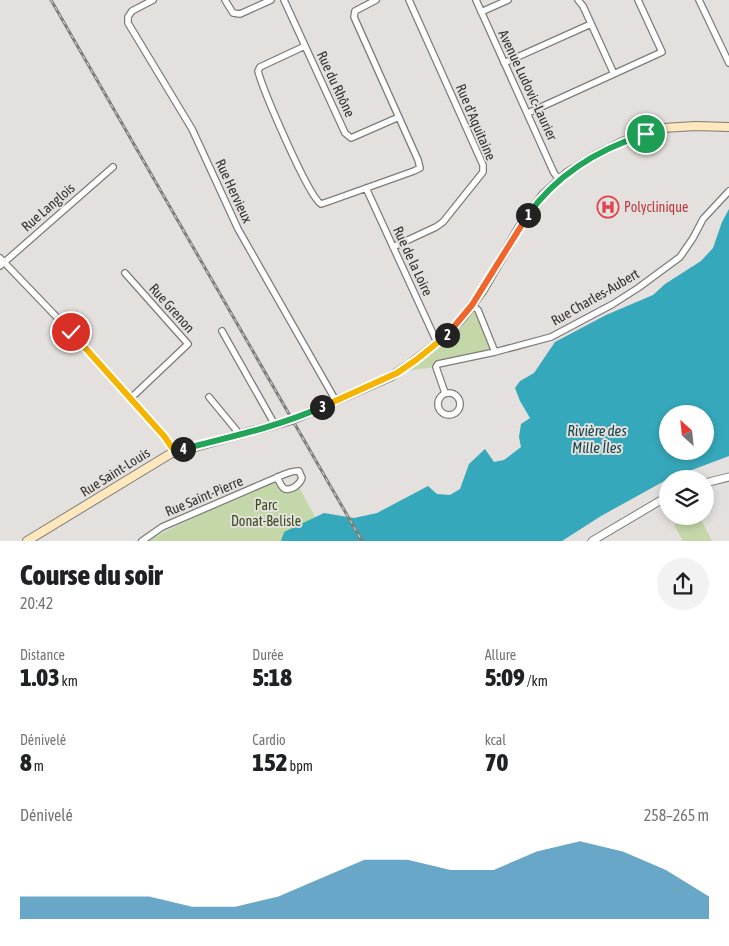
<!DOCTYPE html>
<html lang="fr">
<meta charset="utf-8">
<style>
:root{--surface:#fff;--page:#f2f2f2;--text:#202124;--muted:#757577;--accent:#2b83b1}
body{margin:0;font-family:"Asap Condensed",sans-serif;background:var(--page);color:var(--text);height:100vh;display:flex;flex-direction:column;font-size:19px;white-space:nowrap}
*{box-sizing:border-box;margin:0}
p{font-size:16px;color:var(--muted)}
.icon{flex:none;width:28px;height:28px;fill:none;stroke:currentColor;stroke-width:2;stroke-linecap:round;stroke-linejoin:round}
.map{position:relative;height:541px;overflow:hidden}
.sheet{display:flex;flex-direction:column;background:var(--surface);flex:1}
.sheet>*{flex:none}
.needle{width:32px;rotate:333deg}
.fabs{position:absolute;left:659px;top:405px;display:grid;gap:10px}
.fabs a{display:grid;place-items:center;width:55px;height:55px;border-radius:50%;background:var(--surface);box-shadow:0 2px 8px #0003;font-size:25px}
.pin{position:absolute;display:grid;place-items:center;width:42px;height:42px;color:#fff;margin:-21px;border:2px solid #fff;border-radius:50%;box-shadow:0 1px 5px #0007}
.km{position:absolute;width:25px;height:25px;margin:-12px;border-radius:50%;background:#222;color:#fff;font-size:14px;line-height:25px;text-align:center}
.round{display:grid;place-items:center;flex:none;width:52px;height:52px;border-radius:26px;background:var(--page)}
.head{display:flex;align-items:center;justify-content:space-between;height:85px;padding:0 20px}
h1{font-size:28px;font-weight:800;line-height:38px}
.stats{display:grid;grid-template-columns:repeat(3,1fr);gap:8px;height:85px;padding:5px 20px}
.stats div{display:grid;align-content:center}
.stats b{font-size:25px;font-weight:800}
.stats small{font-size:14px;font-weight:400}
.stats p{font-size:14px}
.chart{height:140px;padding:10px 20px}
.chart p{display:flex;justify-content:space-between}
.chart svg{width:100%;height:90px;margin-top:5px;fill:var(--accent);opacity:.7}
.map>svg:first-child{display:block}
</style>
<div class="map">
<svg width="729" height="541" viewBox="0 0 729 541">
<rect width="100%" height="100%" fill="#e3e0dd"/>
<!-- green -->
<path fill="#c3d7a9" d="M471,304L478,313L495,352L436,367L397,372L424,355Z
M271,480L286,494L299,487L316,519L282,541H146Z
M690,516H699L712,541H683L674,525Z"/>
<!-- water -->
<path fill="#36a8bb" fill-rule="evenodd" d="M729,209V456L668,479L601,516L562,541H281L284,532L324,513L354,518L377,513L428,486L437,494L450,495L460,489L469,464L485,449L494,462L504,460L521,447L519,437L521,424L530,418L520,401L515,388L520,381L534,373L555,342L606,315L653,295L665,284L701,261L713,248L722,222ZM668,414H705V451H668Z"/>
<g fill="none" stroke-linecap="round" stroke-linejoin="round">
<!-- minor casing -->
<g stroke="#7e7c79" stroke-width="8">
<path id="minor" d="M153,0L132,11L128,17V23L192,129L238,229L336,401
M225,0L233,13L240,14L271,0
M284,0L345,133L351,138L399,117
M476,0L554,173L559,179
M578,0L583,6L614,74
M699,0L729,63
M481,12L508,0
M305,46L260,67L258,71C263,90 308,196 321,204L330,201L414,171L420,168L418,160L354,17L355,11L376,0
M504,63L591,24
M528,113L662,52L638,0
M366,188L435,338L439,343
M393,247L436,227L443,222L483,172V165L409,0
M0,258L71,332L164,436L175,452
M0,266L113,167
M125,273L188,344L131,398
M472,305L478,310L495,352
M222,331L275,425
M438 404a11 11 0 1 1 22 0a11 11 0 1 1-22 0Z
M445,393L436,367L438,364L495,352L551,337L613,304L638,288L680,257L693,238L703,219L729,191
M209,397L237,431L238,435
M142,541L162,527L271,480C279,477 290,470 299,471L302,478C300,484 292,491 285,489C281,487 279,481 277,477"/>
</g>
<!-- tertiary casing -->
<g stroke="#7e7c79" stroke-width="9">
<path id="tertiary" d="M705,483L729,477
M592,541L668,496"/>
</g>
<!-- secondary casing -->
<g stroke="#7e7c79" stroke-width="10">
<path id="secondary" d="M27,541L170,454L292,420L390,377L410,364L445,337L463,317L483,290L519,228L543,195L567,173L596,155L622,142L663,128L696,126L729,127"/>
</g>
<!-- minor -->
<use href="#minor" stroke="#fff" stroke-width="5.5"/>
<!-- tertiary -->
<use href="#tertiary" stroke="#fff" stroke-width="7"/>
<!-- secondary -->
<use href="#secondary" stroke="#ffe7be" stroke-width="8"/>
<!-- rail casing -->
<g stroke="#7d7c7a" stroke-width="3">
<path id="rail" d="M51,0L362,541"/>
</g>
<!-- rail -->
<use href="#rail" stroke="#e3e0dd" stroke-width="1" stroke-dasharray="4" stroke-linecap="butt"/>
</g>
<g fill="none" stroke-linecap="round" stroke-linejoin="round">
<!-- split-1 casing -->
<g stroke="#fff" stroke-width="10">
<path id="split-1" d="M528,215C557,174 599,149 646,134"/>
</g>
<!-- split-2 casing -->
<g stroke="#fff" stroke-width="10">
<path id="split-2" d="M447,335L472,305L528,215"/>
</g>
<!-- split-3 casing -->
<g stroke="#fff" stroke-width="10">
<path id="split-3" d="M322,407L397,373L416,360L447,335"/>
</g>
<!-- split-4 casing -->
<g stroke="#fff" stroke-width="10">
<path id="split-4" d="M183,449C230,437 277,427 322,407"/>
</g>
<!-- split-5 casing -->
<g stroke="#fff" stroke-width="10">
<path id="split-5" d="M71,332L164,436L175,452L183,449"/>
</g>
<!-- split-1 -->
<use href="#split-1" stroke="#22a559" stroke-width="6"/>
<!-- split-2 -->
<use href="#split-2" stroke="#f0652b" stroke-width="6"/>
<!-- split-3 -->
<use href="#split-3" stroke="#f5b400" stroke-width="6"/>
<!-- split-4 -->
<use href="#split-4" stroke="#22a559" stroke-width="6"/>
<!-- split-5 -->
<use href="#split-5" stroke="#f5b400" stroke-width="6"/>
</g>
<!-- icons -->
<defs>
<g id="hospital-ring" transform="scale(1.125)"><circle r="9.5" fill="#e3e0dd" stroke="#e0444e" stroke-width="1.5"/><path d="M-5-5h3v3.5h4V-5h3V5h-3V1.5h-4V5h-3Z" fill="#e0444e"/></g>
</defs>
<g fill-rule="evenodd">
<use href="#hospital-ring" x="608" y="207"/>
</g>
<g text-anchor="middle" dominant-baseline="central" stroke-width="4" stroke-linejoin="round" paint-order="stroke">
<!-- street labels -->
<g font-size="14" fill="#353433" stroke="#e3e0dd">
<text transform="translate(336 84) rotate(65)">Rue du Rhône</text>
<text transform="translate(528 85) rotate(65)">Avenue Ludovic-Laurier</text>
<text transform="translate(476 122) rotate(67)">Rue d'Aquitaine</text>
<text transform="translate(234 191) rotate(65)">Rue Hervieux</text>
<text transform="translate(48 207) rotate(-41)">Rue Langlois</text>
<text transform="translate(413 261) rotate(65)">Rue de la Loire</text>
<text transform="translate(595 297) rotate(-30)">Rue Charles-Aubert</text>
<text transform="translate(172 308) rotate(48)">Rue Grenon</text>
<text transform="translate(115 472) rotate(-32)">Rue Saint-Louis</text>
<text transform="translate(204 496) rotate(-23)">Rue Saint-Pierre</text>
</g>
<!-- health labels -->
<g font-size="14" fill="#be3a42" stroke="#e3e0dd" text-anchor="start">
<text x="624" y="207">Polyclinique</text>
</g>
<!-- park labels -->
<g font-size="14" fill="#394c19" stroke="#e3e0dd">
<text x="266" y="505">Parc<tspan x="266" dy="16">Donat-Belisle</tspan></text>
</g>
<!-- water labels -->
<g font-size="15" font-style="italic" fill="#14454e" stroke="#e3e0dd">
<text x="597" y="430">Rivière des<tspan x="597" dy="17">Mille Îles</tspan></text>
</g>
</g>
</svg>
<div class="fabs">
<a><svg class="needle" viewBox="-14 -14 28 28"><path d="M0-13l5 13h-10z" fill="#e53935"/><path d="M0 13l5-13h-10z" fill="#757577"/></svg></a>
<a><svg class="icon" aria-label="layers" viewBox="0 0 24 24"><path d="M12 4l9 5-9 5-9-5zM3 14l9 5 9-5"/></svg></a>
</div>
<div class="pin" style="left:646px;top:134px;background:#1e9e55"><svg class="icon" aria-label="arrive" viewBox="0 0 24 24"><path d="M6 21V4h12l-3 4 3 4H6"/></svg></div>
<div class="pin" style="left:71px;top:332px;background:#d93025"><svg class="icon" aria-label="check" viewBox="0 0 24 24"><path d="M5 12l5 5 9-10"/></svg></div>
<b class="km" style="left:528px;top:215px">1</b>
<b class="km" style="left:447px;top:335px">2</b>
<b class="km" style="left:322px;top:407px">3</b>
<b class="km" style="left:183px;top:449px">4</b>
</div>
<section class="sheet">
<div class="head"><div><h1>Course du soir</h1><p>20:42</p></div><a class="round"><svg class="icon" aria-label="share" viewBox="0 0 24 24"><path d="M12 15V3M7 8l5-5 5 5M5 13v7h14v-7"/></svg></a></div>
<div class="stats">
<div><p>Distance</p><b>1.03<small> km</small></b></div>
<div><p>Durée</p><b>5:18</b></div>
<div><p>Allure</p><b>5:09<small> /km</small></b></div>
</div>
<div class="stats">
<div><p>Dénivelé</p><b>8<small> m</small></b></div>
<div><p>Cardio</p><b>152<small> bpm</small></b></div>
<div><p>kcal</p><b>70</b></div>
</div>
<div class="chart"><p><span>Dénivelé</span>258–265 m</p>
<svg viewBox="0 0 160 44" preserveAspectRatio="none"><path d="M0 44V33L10 33L20 33L30 33L40 38L50 38L60 33L70 24L80 15L90 15L100 20L110 20L120 11L130 6L140 11L150 20L160 33V44z"/></svg>
</div>
</section>
